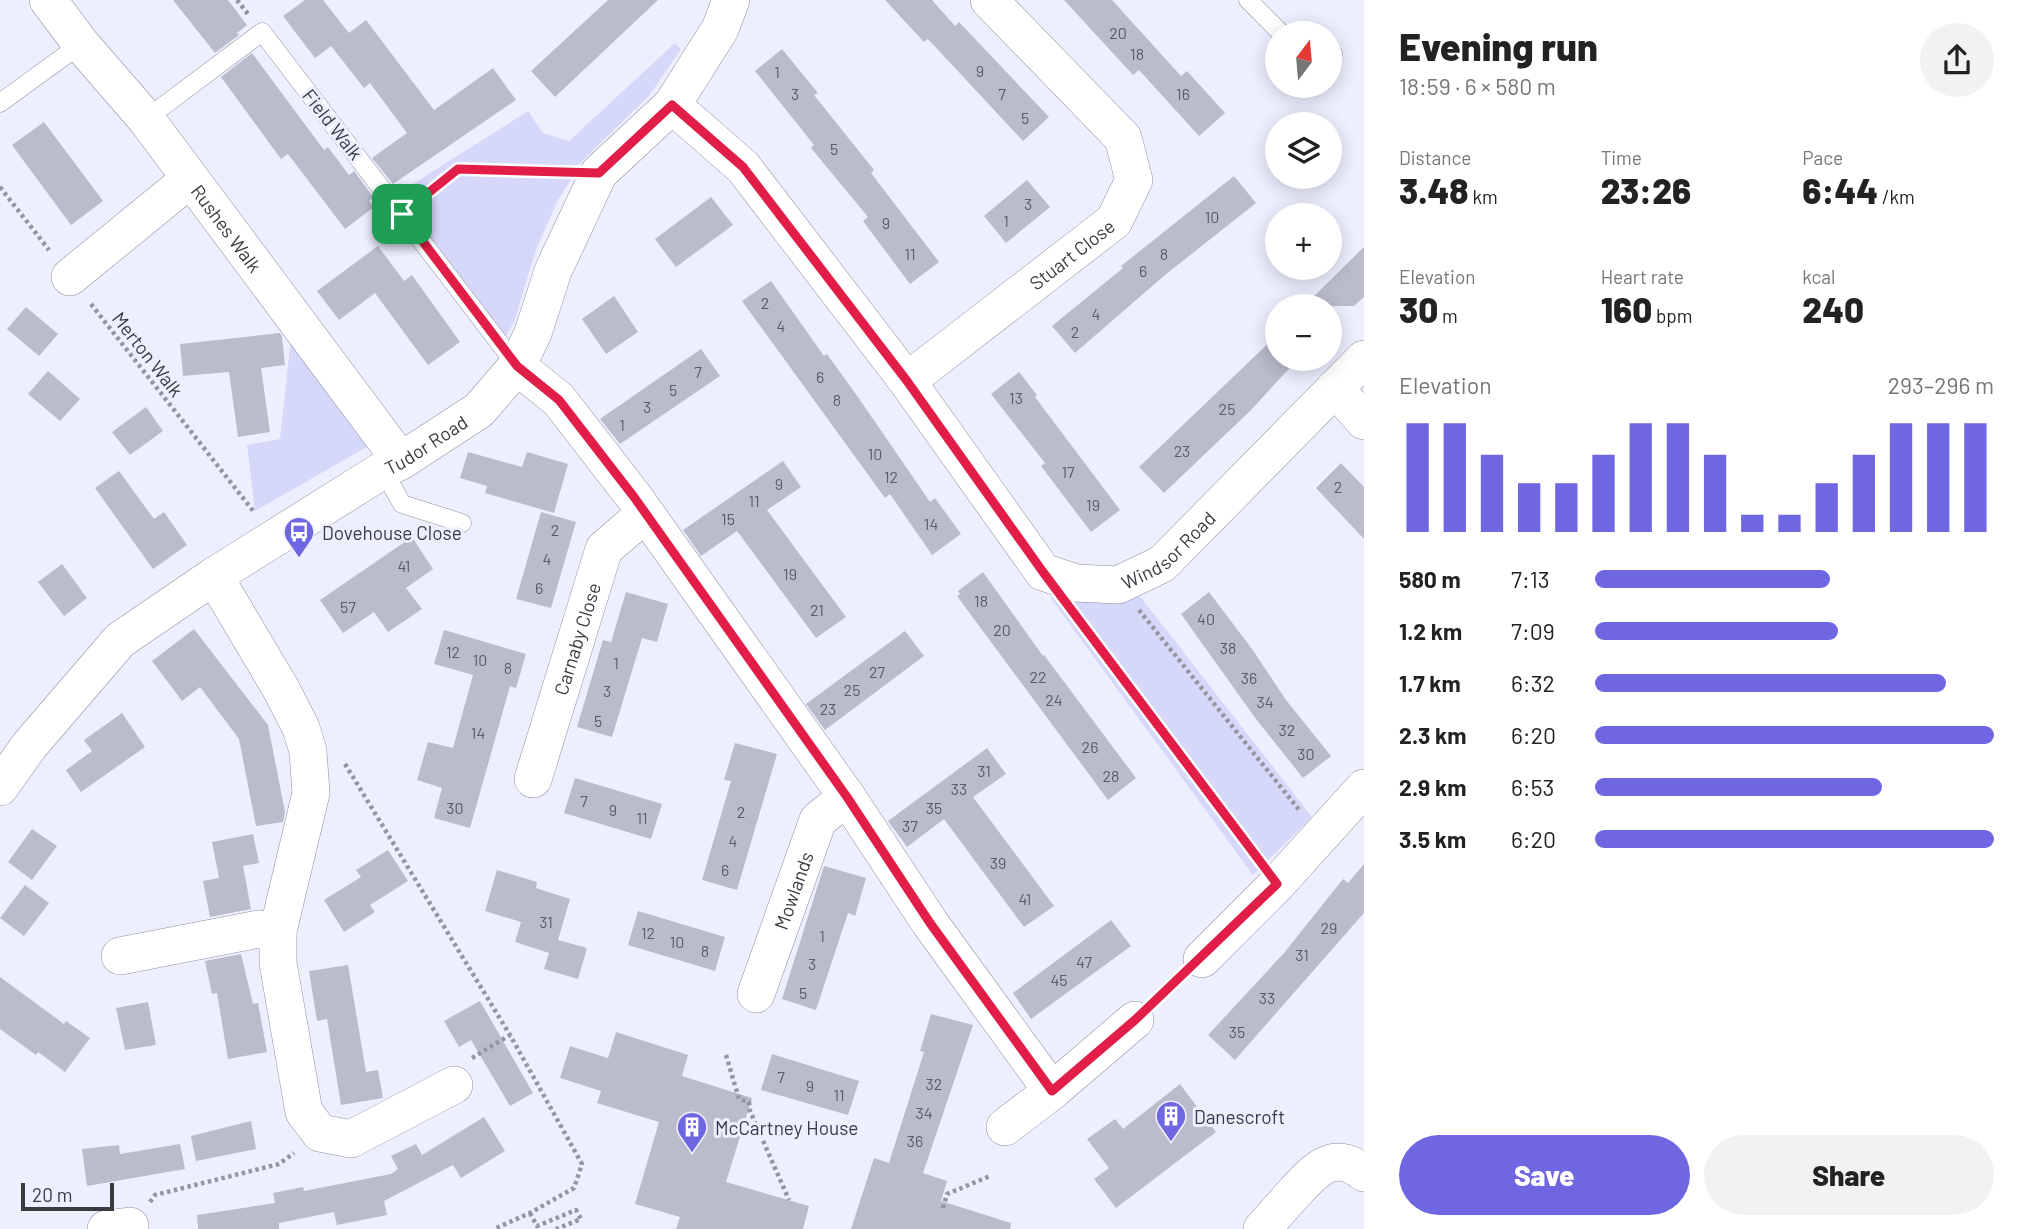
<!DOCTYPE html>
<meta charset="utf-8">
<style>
:root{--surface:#fff;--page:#f2f2f2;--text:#222;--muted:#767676;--accent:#6f67e1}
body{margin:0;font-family:Barlow,sans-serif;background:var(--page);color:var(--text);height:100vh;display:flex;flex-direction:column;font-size:26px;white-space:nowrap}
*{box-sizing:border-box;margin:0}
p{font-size:23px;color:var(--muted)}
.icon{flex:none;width:38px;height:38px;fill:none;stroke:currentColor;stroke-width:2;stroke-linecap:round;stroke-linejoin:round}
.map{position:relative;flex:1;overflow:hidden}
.panel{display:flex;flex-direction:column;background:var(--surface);width:665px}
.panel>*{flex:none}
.needle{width:46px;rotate:16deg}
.controls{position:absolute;left:1265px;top:21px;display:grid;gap:14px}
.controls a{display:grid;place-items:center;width:77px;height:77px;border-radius:50%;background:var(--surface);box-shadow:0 4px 18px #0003;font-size:35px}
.scale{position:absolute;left:21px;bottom:18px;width:93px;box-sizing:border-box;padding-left:7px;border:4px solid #3a3b41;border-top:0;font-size:19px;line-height:24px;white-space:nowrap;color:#3a3b41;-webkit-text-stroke:5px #edefff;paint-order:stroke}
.pin{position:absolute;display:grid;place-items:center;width:60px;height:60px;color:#fff;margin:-30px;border-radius:14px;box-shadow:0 4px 10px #0006}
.round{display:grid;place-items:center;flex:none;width:74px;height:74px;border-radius:37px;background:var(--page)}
.overview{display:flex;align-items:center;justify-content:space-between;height:119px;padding:0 35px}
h1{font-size:38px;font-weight:800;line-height:52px}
.figures{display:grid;grid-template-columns:repeat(3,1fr);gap:10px;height:119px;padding:7px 35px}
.figures div{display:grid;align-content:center}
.figures b{font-size:35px;font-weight:800}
.figures small{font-size:19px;font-weight:400}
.figures p{font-size:19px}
.chart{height:196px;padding:14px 35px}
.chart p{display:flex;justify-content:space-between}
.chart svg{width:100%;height:126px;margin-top:7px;stroke:var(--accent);stroke-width:6}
.cta{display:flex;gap:14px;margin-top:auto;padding:14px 35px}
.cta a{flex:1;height:80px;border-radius:42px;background:var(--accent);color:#fff;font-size:28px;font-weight:800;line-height:80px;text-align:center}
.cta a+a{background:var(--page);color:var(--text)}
ul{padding:0 35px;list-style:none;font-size:23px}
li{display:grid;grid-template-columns:112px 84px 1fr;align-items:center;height:52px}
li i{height:18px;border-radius:9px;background:var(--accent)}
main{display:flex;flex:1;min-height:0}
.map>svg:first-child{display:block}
</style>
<main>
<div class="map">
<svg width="1364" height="1229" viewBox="0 0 1364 1229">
<rect width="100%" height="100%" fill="#edefff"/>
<!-- grass -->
<path fill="#d6d8f9" d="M675,43L681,49L649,96L582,161L557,202L536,250L514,322L503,341L394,196L528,111L543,133L569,141Z
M291,338L372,444L255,511L247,445L280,439Z
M1139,595L1312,817L1253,875L1050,597Z"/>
<!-- building -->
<path fill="#bbbccb" d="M173,0H228L247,25L237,33L239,35L215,53Z
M305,0H323L349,33L366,20L434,110L493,68L516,100L393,184L372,158L407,133L370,83L364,88L331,46L315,58L283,16Z
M608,0H658L555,97L531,71Z
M885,0H932L955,26L959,22L1049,117L1023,141L928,39L924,42Z
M1064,0H1112L1181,76L1187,71L1225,113L1199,136L1139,70L1133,75Z
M782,49L818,93L814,95L874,170L871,173L939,262L910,284L863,221L868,217L811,148L814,145L755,71Z
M252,53L324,150L328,147L349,175L354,171L374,198L369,201L374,207L345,229L288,154L281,159L221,77Z
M44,122L103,201L71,225L12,145Z
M1234,176L1256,203L1165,275L1075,353L1052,326L1123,268L1121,266Z
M1027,180L1050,207L1006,243L984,216Z
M711,197L733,225L676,267L655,239Z
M378,246L404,281L412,275L460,342L428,365L375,293L339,320L317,291Z
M1364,247V297L1354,306H1304Z
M771,281L824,356L827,354L860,400L930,502L935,498L961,534L932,555L890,494L885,498L742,301Z
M614,296L638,332L606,354L582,319Z
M26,307L58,334L39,356L7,329Z
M280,333L282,337L285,365L261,368L270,432L238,437L229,372L183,376L180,344Z
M1278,334V359H1298L1250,411L1164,493L1139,467Z
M701,349L720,376L620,444L600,419Z
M48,371L80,399L60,421L28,394Z
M1019,372L1037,395L1035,397L1120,510L1091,532L1041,466L1045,463L991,394Z
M146,407L163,431L130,455L112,432Z
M468,452L522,467L527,452L568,464L554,513L485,493L487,486L460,478Z
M783,461L801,487L767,510L846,617L816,638L737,531L701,556L683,530Z
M1341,463L1364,487V539L1316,488Z
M119,471L154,519L164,512L187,545L153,569L95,488Z
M541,512L576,522L551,608L516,599Z
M412,537L433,569L406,588L422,609L388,632L374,612L343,633L320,600Z
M62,564L87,598L64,616L38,582Z
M983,572L1043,656L1044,655L1136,778L1108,800L957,596L960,594L958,591Z
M626,592L668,604L657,642L642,638L612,737L577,727L603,640L611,642Z
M1209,592L1252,649L1286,700L1331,756L1303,778L1256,719L1181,614Z
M194,629L268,725L285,812L283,822L256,826L239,739L200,687L182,701L152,661Z
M444,630L526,654L516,688L510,686L470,828L434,818L442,788L417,780L428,742L453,748L473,675L434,664Z
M905,631L924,656L825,730L806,704Z
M122,713L145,747L81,792L66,770L92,751L84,740Z
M735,743L777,754L737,890L702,880L731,781L724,780Z
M987,748L1006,774L973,797L1054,906L1024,927L944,819L907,847L888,821Z
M575,778L662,804L651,839L564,813Z
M32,829L57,846L32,880L8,862Z
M253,834L259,863L243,866L251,909L210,917L203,881L219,878L212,842Z
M388,850L408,881L370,905L375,912L344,932L324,900L361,877L356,870Z
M1364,864V913L1235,1060L1208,1035L1284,953L1343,879L1348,883Z
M824,866L866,878L855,916L848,913L816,1010L782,999Z
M497,870L537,882L536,888L570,899L558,940L587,948L578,979L544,969L549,953L515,942L521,922L485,911Z
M25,885L49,903L24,936L0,918Z
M638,911L725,937L715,971L628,945Z
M1111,920L1131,946L1031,1019L1013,993Z
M241,954L253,1004L258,1003L267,1052L228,1059L217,993L212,994L205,961Z
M348,965L366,1072L378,1070L383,1098L341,1105L327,1019L317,1021L309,971Z
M0,977L64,1024L66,1021L90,1038L65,1072L38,1052L36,1055L0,1029Z
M480,1001L533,1093L510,1106L471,1040L459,1047L444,1021Z
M148,1002L156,1045L125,1050L116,1008Z
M931,1014L973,1025L923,1173L947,1181L941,1201L1011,1223L1010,1229H851L874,1158L889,1163L924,1052L920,1051Z
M616,1032L688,1055L682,1076L752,1098L726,1182L809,1206L803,1229H676L680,1217L635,1204L659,1122L597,1103L601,1091L560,1078L570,1046L608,1058Z
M772,1054L859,1081L848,1115L761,1090Z
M1180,1084L1216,1132L1116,1208L1094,1179L1109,1168L1087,1139L1115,1119L1123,1129Z
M484,1117L505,1151L461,1178L453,1165L384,1201L387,1215L337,1225L334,1212L279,1223V1229H198L197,1215L275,1203L273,1193L303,1187L304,1191L391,1174L398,1169L391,1156L416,1144L422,1155Z
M251,1121L256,1149L196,1161L191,1136Z
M180,1144L185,1169L87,1186L82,1149L119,1145L120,1154Z"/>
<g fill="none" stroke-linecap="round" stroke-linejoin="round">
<!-- lane casing -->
<g stroke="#8f909f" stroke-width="19">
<path id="lane" d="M1248,0L1281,33
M1330,53L1333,54
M0,103L81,44
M146,119L262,32L517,366
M383,470L402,504L462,523"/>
</g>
<!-- street casing -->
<g stroke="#8f909f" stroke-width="38">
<g id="street">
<path id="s1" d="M48,0L81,44L146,119L401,461"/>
<path id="s2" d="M672,105L743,167L907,381L1043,572L1076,583L1118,585L1162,564L1364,359"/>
<path d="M70,277L190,179"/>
<path d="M517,366L559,400L634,497L847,797L930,923L1052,1091L1005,1127"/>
<path id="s3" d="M907,381L1114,221L1134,180L1123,138L989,0"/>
<path d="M1335,388L1364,421"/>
<path d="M214,576L281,689L301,728L308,751L311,793L278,931V963L304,1112L320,1133L351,1139L454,1085"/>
<path id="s4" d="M533,779L604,549L645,514"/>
<path id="s5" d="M0,787L29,746L120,640L214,576L383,470L401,461L479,410L517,366L533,333L553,271L599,173L672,105L720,29L731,0"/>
<path d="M120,956L259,929L278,931"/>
<path d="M1202,959L1277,884L1364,788"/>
<path id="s6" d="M756,994L818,820L847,797"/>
<path d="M1052,1091L1135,1020"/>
<path d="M106,1229L130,1226"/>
<path d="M1262,1229C1273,1217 1284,1204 1295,1192C1316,1169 1334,1149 1364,1173"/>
</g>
</g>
<!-- path -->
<path stroke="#9495a0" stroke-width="4.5" stroke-dasharray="3.5 3.5" stroke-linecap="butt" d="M237,0L248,14
M0,187L49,250
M419,200L458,169L564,172
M91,304L254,512
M1139,610L1300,811
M1076,616L1258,858
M345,764L510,1035L582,1164L574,1188L530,1213L494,1229
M1159,998L1178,981
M726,1055L739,1099L749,1102L750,1111L789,1200
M472,1058L510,1035
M150,1202L155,1195L279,1164L294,1153
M943,1208L947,1194L990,1176
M530,1213L537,1226L576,1210L581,1219L556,1229"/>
<!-- lane -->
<use href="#lane" stroke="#fff" stroke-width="18"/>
<!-- street -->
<use href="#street" stroke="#fff" stroke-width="37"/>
</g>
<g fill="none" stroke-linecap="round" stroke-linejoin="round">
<!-- route casing -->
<g stroke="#fff" stroke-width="14">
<path id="route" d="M672,105L743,167L907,381L1043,572L1277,884L1135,1020L1052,1091L930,923L847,797L634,497L559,400L517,366L402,214L458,169L599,173Z"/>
</g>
<!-- route -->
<use href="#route" stroke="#e11d48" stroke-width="9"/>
</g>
<!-- icons -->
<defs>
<g id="bus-pin" transform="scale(1.575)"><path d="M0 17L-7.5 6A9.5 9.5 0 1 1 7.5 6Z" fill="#6f67e1" stroke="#edefff"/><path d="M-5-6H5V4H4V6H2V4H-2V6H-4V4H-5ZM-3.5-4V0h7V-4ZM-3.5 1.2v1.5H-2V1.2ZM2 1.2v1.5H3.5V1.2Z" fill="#fff"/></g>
<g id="building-pin" transform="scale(1.575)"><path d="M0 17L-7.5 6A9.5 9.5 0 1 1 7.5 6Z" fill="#6f67e1" stroke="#edefff"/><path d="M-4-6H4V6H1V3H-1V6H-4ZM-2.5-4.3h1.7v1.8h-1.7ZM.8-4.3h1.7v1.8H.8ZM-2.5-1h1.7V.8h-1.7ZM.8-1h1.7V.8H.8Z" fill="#fff"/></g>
</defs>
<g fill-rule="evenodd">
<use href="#bus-pin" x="299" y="532"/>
<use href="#building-pin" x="1171" y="1116"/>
<use href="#building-pin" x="692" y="1127"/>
</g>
<g text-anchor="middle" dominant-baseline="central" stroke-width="6" stroke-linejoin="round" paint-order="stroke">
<!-- number labels -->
<g font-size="16" fill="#5a5b64">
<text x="1118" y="32">20</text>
<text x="1137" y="53">18</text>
<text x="980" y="70">9</text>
<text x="777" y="71">1</text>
<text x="795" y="93">3</text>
<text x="1002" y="93">7</text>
<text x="1183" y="93">16</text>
<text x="1025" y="117">5</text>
<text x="834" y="148">5</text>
<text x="1028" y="203">3</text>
<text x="1212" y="216">10</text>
<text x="1006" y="220">1</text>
<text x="886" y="222">9</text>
<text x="910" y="253">11</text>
<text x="1164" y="253">8</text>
<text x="1143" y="270">6</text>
<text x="765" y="302">2</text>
<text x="1096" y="313">4</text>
<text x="781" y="325">4</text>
<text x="1075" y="331">2</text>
<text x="698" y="371">7</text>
<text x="820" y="376">6</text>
<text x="673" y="389">5</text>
<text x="1016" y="397">13</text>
<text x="837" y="399">8</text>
<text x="647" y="406">3</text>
<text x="1227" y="408">25</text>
<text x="622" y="424">1</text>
<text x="1182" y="450">23</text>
<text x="875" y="453">10</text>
<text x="1068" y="471">17</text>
<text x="891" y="476">12</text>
<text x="779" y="483">9</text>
<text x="1338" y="486">2</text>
<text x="754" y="500">11</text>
<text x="1093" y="504">19</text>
<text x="728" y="518">15</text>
<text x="931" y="523">14</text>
<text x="555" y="529">2</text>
<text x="547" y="558">4</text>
<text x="404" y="565">41</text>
<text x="790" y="573">19</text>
<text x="539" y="587">6</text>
<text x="981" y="600">18</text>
<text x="348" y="606">57</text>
<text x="817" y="609">21</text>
<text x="1206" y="618">40</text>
<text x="1002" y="629">20</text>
<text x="1228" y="647">38</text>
<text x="453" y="651">12</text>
<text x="480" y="659">10</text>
<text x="616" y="662">1</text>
<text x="508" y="667">8</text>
<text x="877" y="671">27</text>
<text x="1038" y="676">22</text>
<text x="1249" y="677">36</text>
<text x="852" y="689">25</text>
<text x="607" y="690">3</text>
<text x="1054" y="699">24</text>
<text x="1265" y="701">34</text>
<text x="828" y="708">23</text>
<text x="598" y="720">5</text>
<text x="1287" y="729">32</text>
<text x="478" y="732">14</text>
<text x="1090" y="746">26</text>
<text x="1306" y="753">30</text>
<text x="984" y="770">31</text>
<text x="1111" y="775">28</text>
<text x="959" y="788">33</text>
<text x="584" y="800">7</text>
<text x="455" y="807">30</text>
<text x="934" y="807">35</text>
<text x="613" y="809">9</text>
<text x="741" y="811">2</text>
<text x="642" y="817">11</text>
<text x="910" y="825">37</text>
<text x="733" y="840">4</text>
<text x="998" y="862">39</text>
<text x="725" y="869">6</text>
<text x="1025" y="898">41</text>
<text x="546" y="921">31</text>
<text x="1329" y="927">29</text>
<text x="648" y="932">12</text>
<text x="822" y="935">1</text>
<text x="677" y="941">10</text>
<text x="705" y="950">8</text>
<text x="1302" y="954">31</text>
<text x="1084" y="961">47</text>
<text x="812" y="963">3</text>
<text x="1059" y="979">45</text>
<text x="803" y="992">5</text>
<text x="1267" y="997">33</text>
<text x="1237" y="1031">35</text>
<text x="781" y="1076">7</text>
<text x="934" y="1083">32</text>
<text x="810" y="1085">9</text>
<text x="839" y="1094">11</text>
<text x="924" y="1112">34</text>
<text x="915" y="1140">36</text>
</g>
<!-- street labels -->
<g font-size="19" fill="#3a3b41" stroke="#edefff">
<text transform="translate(333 124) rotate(52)">Field Walk</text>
<text stroke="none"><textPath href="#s1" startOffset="290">Rushes Walk</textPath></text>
<text stroke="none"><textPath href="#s3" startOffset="208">Stuart Close</textPath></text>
<text transform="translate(148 354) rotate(52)">Merton Walk</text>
<text stroke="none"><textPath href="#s5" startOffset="553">Tudor Road</textPath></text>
<text stroke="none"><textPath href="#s2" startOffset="737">Windsor Road</textPath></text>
<text stroke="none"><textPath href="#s4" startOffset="147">Carnaby Close</textPath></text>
<text stroke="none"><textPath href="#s6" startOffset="110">Mowlands</textPath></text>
</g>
<!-- poi labels -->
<g font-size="19" fill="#3a3b41" stroke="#edefff" text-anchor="start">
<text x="322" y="532">Dovehouse Close</text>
<text x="1194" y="1116">Danescroft</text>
<text x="715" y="1127">McCartney House</text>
</g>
</g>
</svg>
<div class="controls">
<a><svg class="needle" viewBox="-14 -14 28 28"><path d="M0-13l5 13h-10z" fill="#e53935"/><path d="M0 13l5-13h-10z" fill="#767676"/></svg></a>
<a><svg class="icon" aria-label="layers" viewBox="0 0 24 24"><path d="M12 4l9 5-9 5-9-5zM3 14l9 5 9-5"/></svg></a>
<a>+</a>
<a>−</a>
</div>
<div class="scale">20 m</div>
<div class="pin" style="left:402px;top:214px;background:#1e9e55"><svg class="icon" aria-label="arrive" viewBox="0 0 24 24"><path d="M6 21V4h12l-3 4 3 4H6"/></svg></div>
</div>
<section class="panel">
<div class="overview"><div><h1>Evening run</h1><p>18:59 · 6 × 580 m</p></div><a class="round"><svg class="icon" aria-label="share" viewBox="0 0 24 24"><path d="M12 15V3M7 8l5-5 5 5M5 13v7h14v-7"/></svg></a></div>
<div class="figures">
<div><p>Distance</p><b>3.48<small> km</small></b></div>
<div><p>Time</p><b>23:26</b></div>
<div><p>Pace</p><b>6:44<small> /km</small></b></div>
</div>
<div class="figures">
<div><p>Elevation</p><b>30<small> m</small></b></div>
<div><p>Heart rate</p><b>160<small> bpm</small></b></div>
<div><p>kcal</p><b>240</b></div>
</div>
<div class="chart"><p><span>Elevation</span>293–296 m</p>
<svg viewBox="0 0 160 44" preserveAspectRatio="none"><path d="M5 44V6M15 44V6M25 44V17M35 44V27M45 44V27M55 44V17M65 44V6M75 44V6M85 44V17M95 44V38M105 44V38M115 44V27M125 44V17M135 44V6M145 44V6M155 44V6"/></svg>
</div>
<ul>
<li><b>580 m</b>7:13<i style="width:59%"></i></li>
<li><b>1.2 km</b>7:09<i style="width:61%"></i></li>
<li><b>1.7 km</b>6:32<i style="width:88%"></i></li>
<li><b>2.3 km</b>6:20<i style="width:100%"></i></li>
<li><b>2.9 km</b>6:53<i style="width:72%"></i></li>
<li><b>3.5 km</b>6:20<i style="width:100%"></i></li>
</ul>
<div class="cta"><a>Save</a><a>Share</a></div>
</section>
</main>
